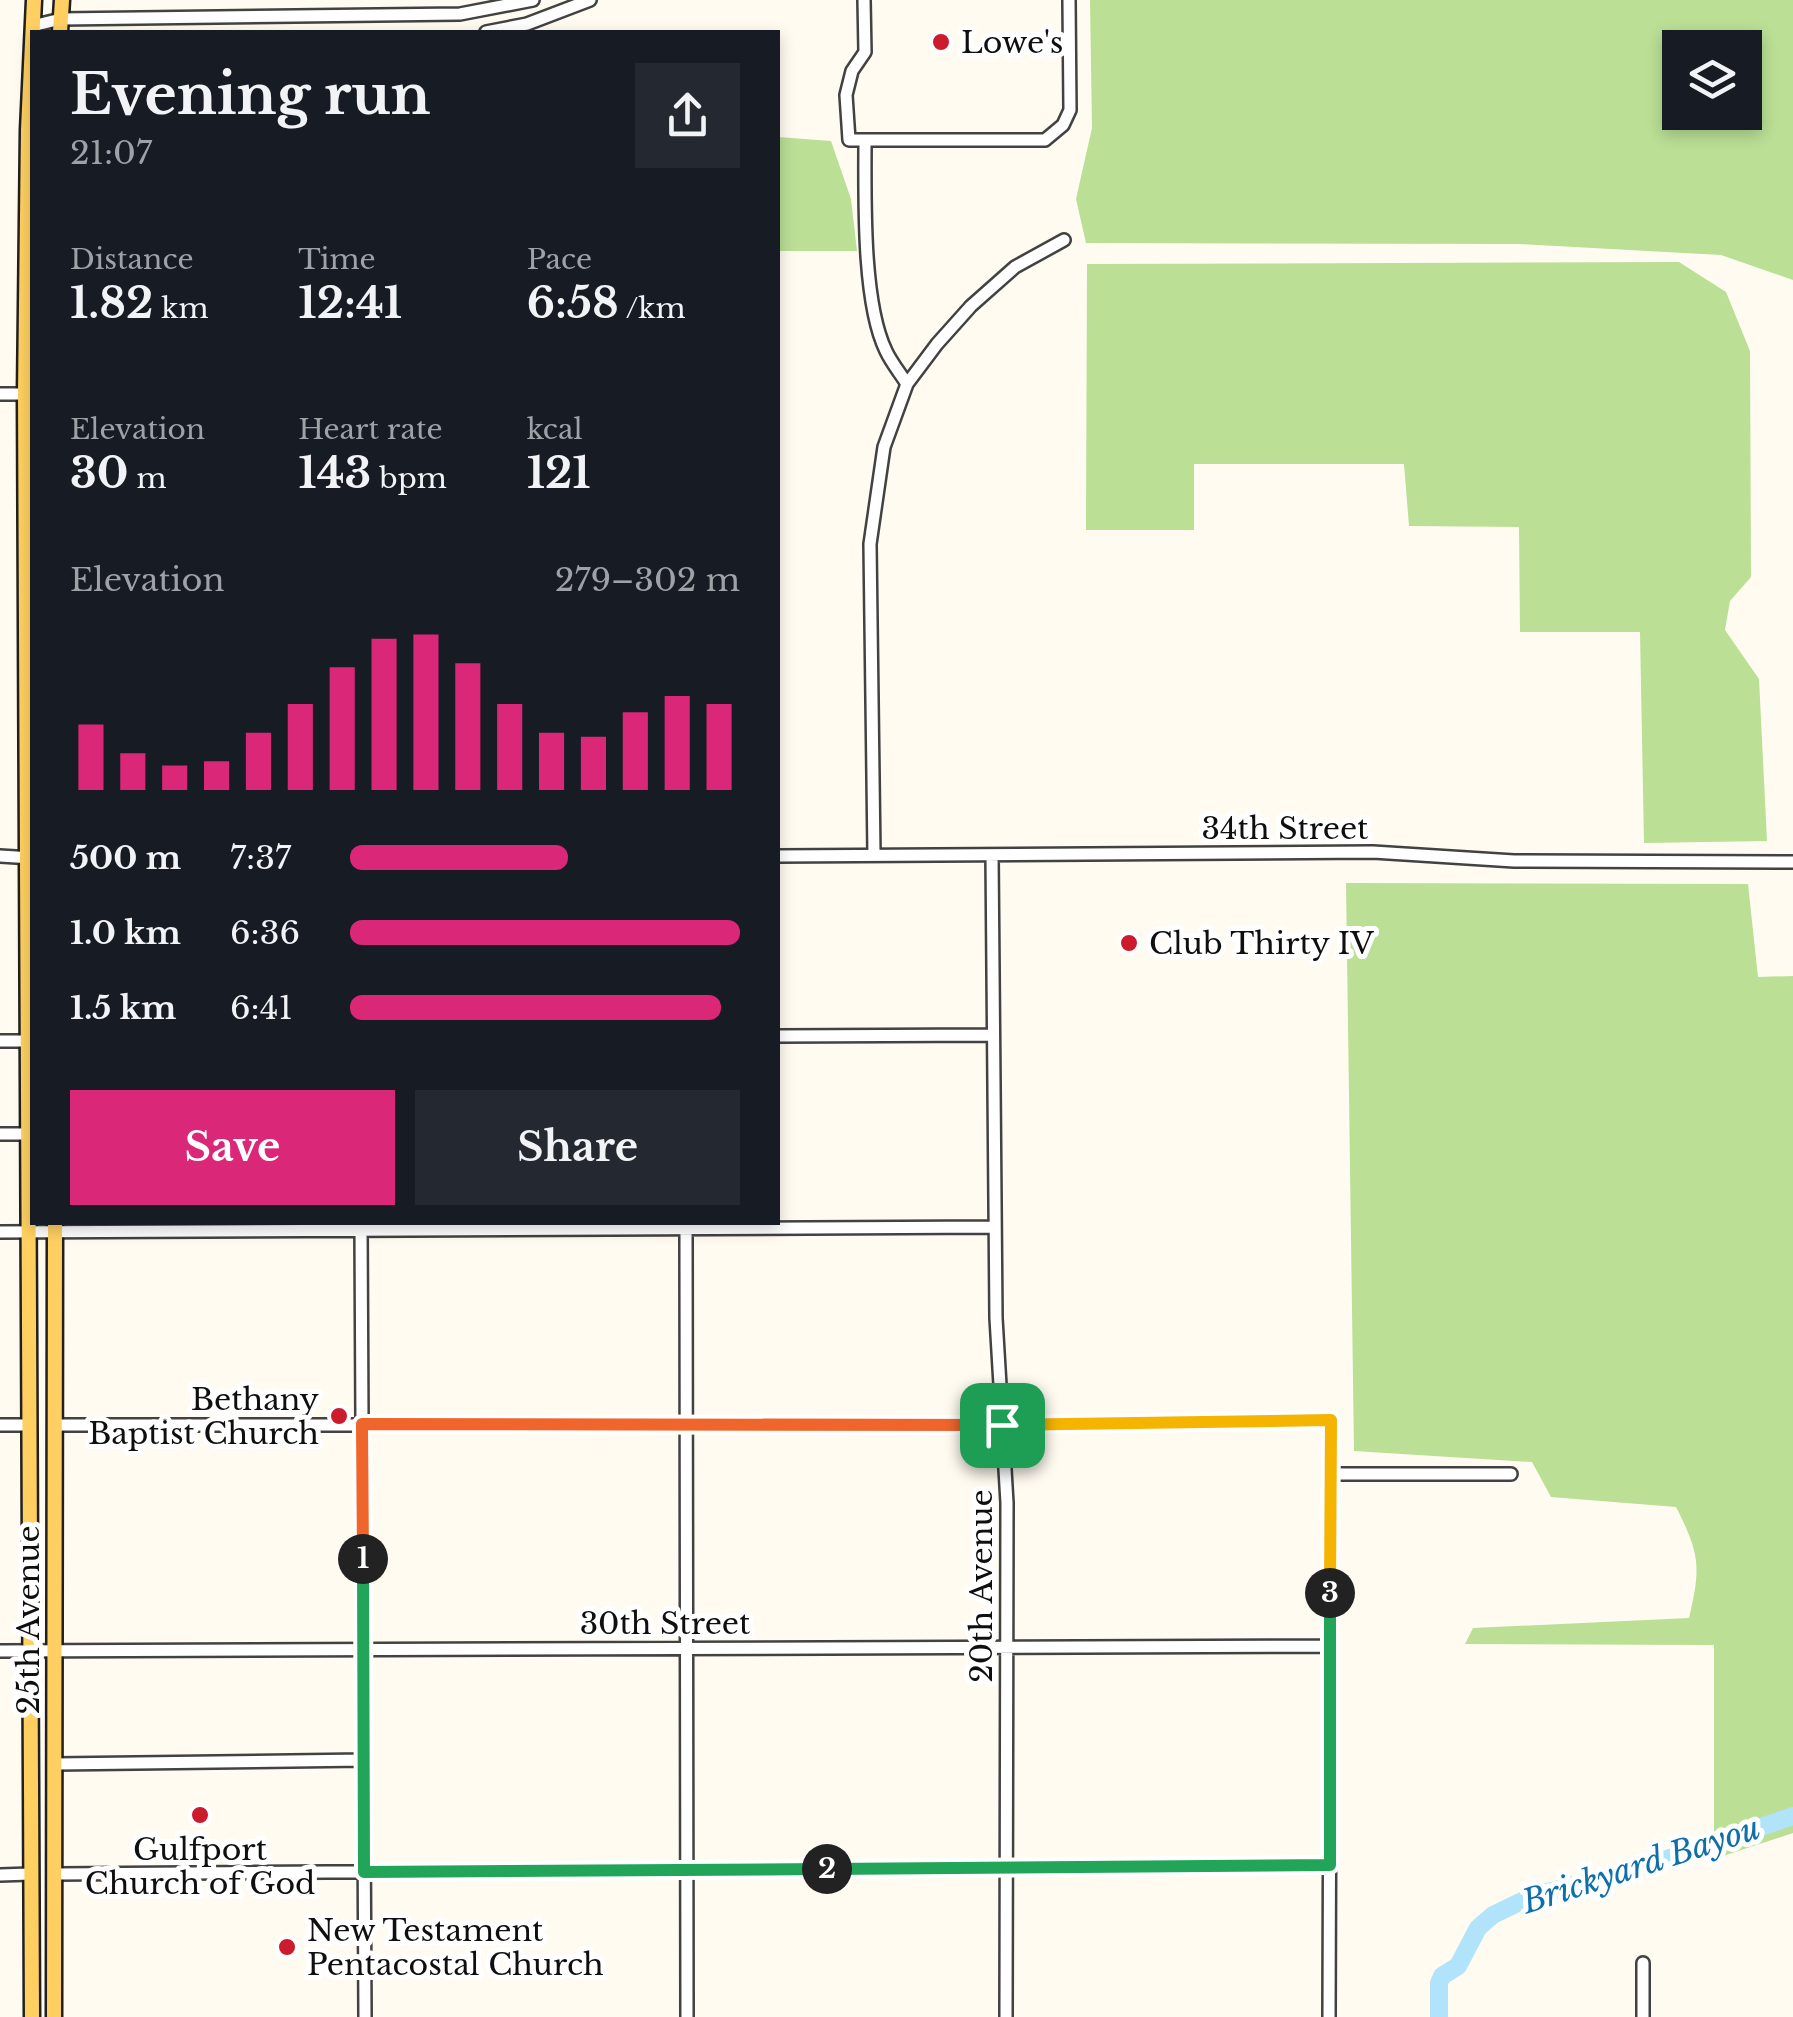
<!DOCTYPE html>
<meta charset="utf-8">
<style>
:root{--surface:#171b24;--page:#242831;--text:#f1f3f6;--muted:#9ea1a6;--accent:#db2777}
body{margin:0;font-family:"Libre Baskerville",serif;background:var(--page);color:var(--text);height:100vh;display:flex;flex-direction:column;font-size:38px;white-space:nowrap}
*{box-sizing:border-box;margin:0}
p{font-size:32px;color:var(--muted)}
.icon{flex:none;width:55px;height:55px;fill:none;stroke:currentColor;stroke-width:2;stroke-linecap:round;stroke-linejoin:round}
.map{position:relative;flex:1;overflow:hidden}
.sheet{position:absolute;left:30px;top:30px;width:750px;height:1195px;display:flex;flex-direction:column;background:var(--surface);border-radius:0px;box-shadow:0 5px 15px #0003}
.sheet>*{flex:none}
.fabs{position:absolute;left:1662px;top:30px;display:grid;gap:20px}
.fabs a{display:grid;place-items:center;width:100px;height:100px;border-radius:0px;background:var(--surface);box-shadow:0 5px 15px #0003;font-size:50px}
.pin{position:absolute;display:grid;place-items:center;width:85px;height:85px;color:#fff;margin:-42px;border-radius:20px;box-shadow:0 5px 15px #0006}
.km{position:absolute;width:50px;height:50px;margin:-25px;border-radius:50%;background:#222;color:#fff;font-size:28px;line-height:50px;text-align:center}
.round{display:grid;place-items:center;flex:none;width:105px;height:105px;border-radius:0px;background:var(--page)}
.headline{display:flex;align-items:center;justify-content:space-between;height:170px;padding:0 40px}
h1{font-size:55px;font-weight:700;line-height:75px}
.figures{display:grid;grid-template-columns:repeat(3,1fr);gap:15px;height:170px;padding:10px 40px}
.figures div{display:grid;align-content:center}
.figures b{font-size:42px;font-weight:700}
.figures small{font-size:28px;font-weight:400}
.figures p{font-size:28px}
.chart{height:280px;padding:20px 40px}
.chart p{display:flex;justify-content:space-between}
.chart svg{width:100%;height:180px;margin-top:10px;stroke:var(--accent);stroke-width:6}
.action{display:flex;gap:20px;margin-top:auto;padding:20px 40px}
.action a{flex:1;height:115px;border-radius:0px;background:var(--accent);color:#fff;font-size:40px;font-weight:700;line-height:115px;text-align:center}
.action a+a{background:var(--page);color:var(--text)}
ul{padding:0 40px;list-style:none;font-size:32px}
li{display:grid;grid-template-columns:160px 120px 1fr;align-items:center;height:75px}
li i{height:25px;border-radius:12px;background:var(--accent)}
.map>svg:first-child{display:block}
</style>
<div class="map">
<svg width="1793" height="2017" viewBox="0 0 1793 2017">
<rect width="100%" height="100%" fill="#fffbf1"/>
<!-- forest -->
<path fill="#badf95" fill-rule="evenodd" d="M1090,0H1793V280L1721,255L1519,244L1086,243L1076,199L1092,128ZM1680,48H1745V112H1680Z
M778,137L831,141L851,199L857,251H778Z
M1679,262L1726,292L1750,351L1751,577L1730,601L1725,630L1759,679L1767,841L1644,843L1640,632H1520L1519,527L1409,526L1404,464H1194V530H1086L1087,264Z
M1346,883L1748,884L1758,977L1793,976V1833L1714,1859V1645L1465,1644L1473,1628L1689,1618C1701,1567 1700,1554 1676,1507L1551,1497L1532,1462L1354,1451Z"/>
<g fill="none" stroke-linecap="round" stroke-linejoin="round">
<!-- river -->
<path stroke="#b1e3fb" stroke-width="18" d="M1439,2017V1983L1442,1976L1458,1966L1478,1928L1493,1915L1530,1897L1664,1860L1793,1816"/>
<!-- minor casing -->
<g stroke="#424242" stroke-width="16">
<path id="minor" d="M864,0L865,52L852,71L846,95L849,140H1045L1063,125L1070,110L1069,0
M32,26L61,19L460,14L533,0
M486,32L527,24L590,0
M865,140C865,195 862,302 886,351C891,362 900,373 907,384
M0,394H32
M874,855L870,544L884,447L907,384L937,344L971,306L1015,267L1064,240
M992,855L996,1318L1007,1503L1006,2017
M0,856L32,858
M778,856L1373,852L1514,861L1793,862
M778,1036L992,1035
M0,1041H27
M0,1134H27
M361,1226L365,2017
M686,1228L687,2017
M0,1232L994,1227
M0,1425H28
M56,1425H1003L1331,1420L1329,2017
M1331,1474H1511
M0,1651L1330,1646
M56,1764L364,1760
M57,1874L1330,1865
M0,1875L30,1874
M1643,2017V1963"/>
</g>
<!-- major casing -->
<g stroke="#202020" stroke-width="19">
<path id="major" d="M60,32L62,0
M32,2017L25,394L28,130L34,0
M54,2017L55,1222"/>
</g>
<!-- minor -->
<use href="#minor" stroke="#fff" stroke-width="11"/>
<!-- major -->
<use href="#major" stroke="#ffd061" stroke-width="14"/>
</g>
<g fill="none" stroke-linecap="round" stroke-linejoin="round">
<!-- split-1 casing -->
<g stroke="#fff" stroke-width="20">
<path id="split-1" d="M363,1559L362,1424L1002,1425"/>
</g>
<!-- split-2 casing -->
<g stroke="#fff" stroke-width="20">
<path id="split-2" d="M363,1559L364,1872L827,1869"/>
</g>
<!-- split-3 casing -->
<g stroke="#fff" stroke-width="20">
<path id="split-3" d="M827,1869L1330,1865V1593"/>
</g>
<!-- split-4 casing -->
<g stroke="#fff" stroke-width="20">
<path id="split-4" d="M1002,1425L1331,1420L1330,1593"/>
</g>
<!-- split-1 -->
<use href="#split-1" stroke="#f0652b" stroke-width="12"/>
<!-- split-2 -->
<use href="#split-2" stroke="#22a559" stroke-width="12"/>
<!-- split-3 -->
<use href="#split-3" stroke="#22a559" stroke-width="12"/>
<!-- split-4 -->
<use href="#split-4" stroke="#f5b400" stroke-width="12"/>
</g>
<!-- markers -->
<g fill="#cb1b2d" stroke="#fff" stroke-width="4">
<circle cx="941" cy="42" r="10"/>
<circle cx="1129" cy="943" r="10"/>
<circle cx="339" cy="1416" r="10"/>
<circle cx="200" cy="1815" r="10"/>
<circle cx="287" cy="1947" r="10"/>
</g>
<g text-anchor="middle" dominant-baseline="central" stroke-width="10" stroke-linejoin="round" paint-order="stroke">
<!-- poi labels -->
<g font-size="30" fill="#0f0f0f" stroke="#fff" text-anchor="start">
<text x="961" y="42">Lowe's</text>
<text x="1149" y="943">Club Thirty IV</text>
<text x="319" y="1399" text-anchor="end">Bethany<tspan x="319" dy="34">Baptist Church</tspan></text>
<text x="200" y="1849" text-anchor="middle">Gulfport<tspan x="200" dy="34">Church of God</tspan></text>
<text x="307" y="1930">New Testament<tspan x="307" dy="34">Pentacostal Church</tspan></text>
</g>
<!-- street labels -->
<g font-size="30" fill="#0f0f0f" stroke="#fff">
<text x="1285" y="828">34th Street</text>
<text transform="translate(981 1586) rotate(-90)">20th Avenue</text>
<text transform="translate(28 1620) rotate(-90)">25th Avenue</text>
<text x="665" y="1623">30th Street</text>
</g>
<!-- water labels -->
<g font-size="32" font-style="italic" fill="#0e6fab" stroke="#fff">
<text transform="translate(1641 1865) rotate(-18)">Brickyard Bayou</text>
</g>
</g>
</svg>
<div class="fabs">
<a><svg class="icon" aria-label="layers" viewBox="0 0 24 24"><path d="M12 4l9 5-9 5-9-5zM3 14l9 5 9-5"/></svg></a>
</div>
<div class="pin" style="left:1002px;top:1425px;background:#1e9e55"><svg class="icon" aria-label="arrive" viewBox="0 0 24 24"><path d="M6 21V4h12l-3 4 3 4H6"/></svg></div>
<b class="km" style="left:363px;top:1559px">1</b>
<b class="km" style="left:827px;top:1869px">2</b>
<b class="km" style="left:1330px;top:1593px">3</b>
<section class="sheet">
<div class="headline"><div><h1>Evening run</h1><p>21:07</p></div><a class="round"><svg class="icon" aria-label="share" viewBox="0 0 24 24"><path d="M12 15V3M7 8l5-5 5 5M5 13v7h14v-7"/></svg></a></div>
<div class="figures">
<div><p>Distance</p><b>1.82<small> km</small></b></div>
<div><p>Time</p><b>12:41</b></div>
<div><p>Pace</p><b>6:58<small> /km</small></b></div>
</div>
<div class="figures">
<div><p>Elevation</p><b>30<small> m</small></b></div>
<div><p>Heart rate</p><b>143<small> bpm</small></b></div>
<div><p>kcal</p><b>121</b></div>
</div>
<div class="chart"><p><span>Elevation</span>279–302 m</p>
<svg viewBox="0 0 160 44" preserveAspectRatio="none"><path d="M5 44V28M15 44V35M25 44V38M35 44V37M45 44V30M55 44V23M65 44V14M75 44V7M85 44V6M95 44V13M105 44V23M115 44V30M125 44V31M135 44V25M145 44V21M155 44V23"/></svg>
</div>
<ul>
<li><b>500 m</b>7:37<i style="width:56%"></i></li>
<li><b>1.0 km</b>6:36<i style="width:100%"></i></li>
<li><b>1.5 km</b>6:41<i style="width:95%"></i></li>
</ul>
<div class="action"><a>Save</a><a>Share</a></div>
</section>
</div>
